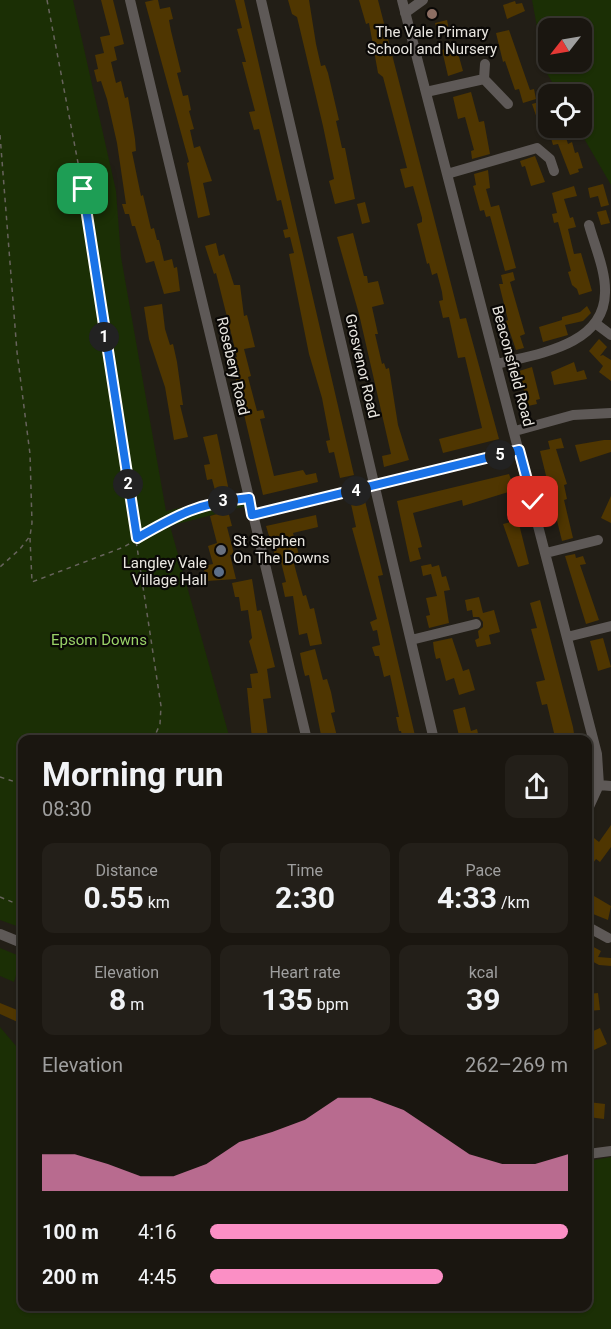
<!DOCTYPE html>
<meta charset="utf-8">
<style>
:root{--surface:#1a1610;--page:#231f19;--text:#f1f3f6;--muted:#9f9f9f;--line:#383530;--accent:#fb8fc5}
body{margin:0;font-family:Roboto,sans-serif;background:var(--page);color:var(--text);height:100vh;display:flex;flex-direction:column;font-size:22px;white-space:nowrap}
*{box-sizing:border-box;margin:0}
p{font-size:20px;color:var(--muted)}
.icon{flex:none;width:33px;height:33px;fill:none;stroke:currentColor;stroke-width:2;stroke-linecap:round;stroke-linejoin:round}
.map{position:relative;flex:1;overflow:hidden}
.sheet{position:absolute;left:18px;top:735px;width:574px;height:576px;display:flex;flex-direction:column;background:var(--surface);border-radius:12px;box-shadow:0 2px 4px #0004,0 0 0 2px var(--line)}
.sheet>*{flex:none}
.needle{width:39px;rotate:239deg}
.tools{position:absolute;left:538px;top:18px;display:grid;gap:12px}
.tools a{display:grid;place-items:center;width:54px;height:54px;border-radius:12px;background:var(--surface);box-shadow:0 2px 4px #0004,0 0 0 2px var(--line);font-size:30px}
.pin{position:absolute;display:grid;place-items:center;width:51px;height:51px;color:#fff;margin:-26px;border-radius:12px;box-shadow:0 3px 9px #0006}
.km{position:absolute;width:30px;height:30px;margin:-15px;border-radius:50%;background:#222;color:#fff;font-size:16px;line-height:30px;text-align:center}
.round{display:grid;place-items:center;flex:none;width:63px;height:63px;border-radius:12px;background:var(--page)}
.headline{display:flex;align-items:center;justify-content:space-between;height:102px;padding:0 24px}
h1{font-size:33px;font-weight:700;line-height:45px}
.stats{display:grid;grid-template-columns:repeat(3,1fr);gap:9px;height:102px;padding:6px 24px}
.stats div{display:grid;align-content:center;border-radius:12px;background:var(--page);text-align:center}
.stats b{font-size:30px;font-weight:700}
.stats small{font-size:16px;font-weight:400}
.stats p{font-size:16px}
.chart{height:168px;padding:12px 24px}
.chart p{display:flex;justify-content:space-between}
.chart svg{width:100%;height:108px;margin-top:6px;fill:var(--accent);opacity:.7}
ul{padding:0 24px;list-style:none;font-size:20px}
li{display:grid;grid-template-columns:96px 72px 1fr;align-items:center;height:45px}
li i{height:15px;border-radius:8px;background:var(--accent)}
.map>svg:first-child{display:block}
</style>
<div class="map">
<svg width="611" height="1329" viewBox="0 0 611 1329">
<rect width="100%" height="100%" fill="#221e16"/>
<!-- green -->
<path fill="#1b2f05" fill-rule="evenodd" d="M0,0H73L116,191L121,257L166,511L241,494L246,506L170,526L230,739L22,740V928L0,920Z
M532,0H611V185L578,128H582V94H559L545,70ZM549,28H582V62H549Z
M0,948L22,957L14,982L0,976Z
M0,1027L22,1053V1306H588V1161L611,1157V1329H0Z"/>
<!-- building -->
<path fill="#4f3601" d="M101,0H113L124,44L114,47L117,60L111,62L116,83L121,81L125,98L128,97L135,139L136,151L132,152L141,196L143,195L151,229L154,228L157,240H159L164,261L172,259L174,268L177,267L180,291L164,294L154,261L146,263L135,226H132L129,214H125L122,204H126L117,143L107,99L101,81L97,82L94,70L98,69L95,55L104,53L100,37L110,35Z
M154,0H158L160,9L170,7L173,19L169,20L171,31L181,72L177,73L183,96L188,95L191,110L189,111L194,129L190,130L194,148L200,146L212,181L203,183L210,215L198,218L187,163L189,162L145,2Z
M235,0H244L354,475L340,478L334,452L329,453L326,441L330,440L322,398L309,354L289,254L294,253L290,237L285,238L283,230L288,229L281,200L277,201L259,129L254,130L249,112L255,111L242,62H246L237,29L242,28Z
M288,0H309L316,44L321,66L325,65L328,73L339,120L336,121L342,148H345L355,199L335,204L329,181L334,179L323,126L297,17L292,14Z
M359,0H378L460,319L466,318L499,439L443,453L439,439L482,428L465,357L458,358L449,317L443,318L439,301L443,300L442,292L437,273L432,275L429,263L427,264L417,224L422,222V218L413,186L405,188L400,169L407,168L383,77L378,73L369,23L366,24Z
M515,1L516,4L522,3L525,11L507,19L503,5Z
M447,20L449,30L438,33L435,23Z
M509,30L530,90L534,89L536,99L523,103L519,89L515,90L505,61L503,62L496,33Z
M456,46L463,71L448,76L442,50Z
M471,92L479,122L484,121L490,154L472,159L471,151L474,150L465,117L458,119L453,97Z
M546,100L549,124L540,127L532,104Z
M548,128H563L568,144L572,142L575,153L578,152L583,168L578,169L579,172L570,175L558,144L553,145Z
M535,156L545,182L531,186L525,166L522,167L520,161Z
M488,170L490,188L486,189L491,207L499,205L516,268L505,271L490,216L486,217L484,210L480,211L473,186L476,185L474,174Z
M603,184L609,205L601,207L598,196L590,198L588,188Z
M574,186L577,196L564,199L570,218L573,217L576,227L568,229L574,254L581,253L592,291L579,295L577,289L572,285L568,272L571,271L558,222L554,223L552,214L557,213L552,193Z
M365,202L370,222L362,224L357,204Z
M606,210L610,223L601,225L597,212Z
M353,233L364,276H367L368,283L378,281L384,304L372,307L378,334H375L382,364L384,363L386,369L389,368L398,425L409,460L384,467L382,456L391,454L359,314L337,237Z
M216,243L219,256L224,254L234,285H240L244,316L247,315L255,347L244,349L251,376L248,377L257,411L263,410L265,418L260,419L274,476L303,470L306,475L316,473L318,482L263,495L231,359L237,357L216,273L214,274L205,246Z
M513,272L515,280L510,282L525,334L520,336L524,348L516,350L506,321L508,320L499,284H503L501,275Z
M162,304L165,329L170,345L173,344L177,362L183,405H180L188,437L174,440L165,387L149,339L144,307Z
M587,306L591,313L583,321L565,325L568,335L543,342L539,327L562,320V317L580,312Z
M599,339L607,347L600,356L603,355L611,360V381L599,372L603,366L589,351Z
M574,362L577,372L584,370L587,379L554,385L551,372Z
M532,367L540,399L536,400L537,404L528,406L519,371Z
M217,434L229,491L216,494L212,479L207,480L204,465L210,464L203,437Z
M561,438L564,448L556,449L567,484L564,485L567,499L564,500L573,538L562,541L540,451L550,449L548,441Z
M604,440H611V452L580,462L575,445Z
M509,474L515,490L463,506L462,500L413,513L422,547L418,548L421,559L410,562L397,501Z
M611,496V523L601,518Z
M365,501L383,575L378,576L416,740H403L401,731H399L396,717H399L390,675L384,677L379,656H375L372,647L380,645L377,630L373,631L370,622L377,619L352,528L356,527L351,504Z
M228,511L232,526L227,527L234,554L230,555L236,579L207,581L203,566L213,564L208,546L217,543L210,516Z
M316,515L318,527L293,533L299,555L293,560L297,575L303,596L306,595L310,609L314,608L322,644L310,646L307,633L299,635L293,596L285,597L282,583L286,582L280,558L276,559L266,526Z
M518,520L529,564L518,567L503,524Z
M575,554L576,558L583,556L586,564L580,565L599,620L586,624L565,556Z
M431,564L432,567L439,565L442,577L446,576L450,590L444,591L449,623L429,628L426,616L430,615L426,598L437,596L431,574L423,576L421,566Z
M252,579L257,611L261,610L275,667L267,669L271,698L263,699L268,737L252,739L247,688H252L250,674L258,673L249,641L252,638L248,610L241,611L239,597H235L232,583Z
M479,597L483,613L494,610L500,632L489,635L491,644L477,647L475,640L479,638L478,631L483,627V622L479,617H473L472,610L467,611L465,600Z
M540,600L573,727L575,740H539V736L554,733L547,704L542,705L536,682L545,680L531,629L537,628L530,603Z
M452,638L463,671L469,669L475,690L459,695L454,678L446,681L440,658L436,659L434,650L433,642Z
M603,638L611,667L598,671L590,641Z
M315,649L323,680L327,679L331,692L335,712L331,713L338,740H322L309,675L305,676L303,668L300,653Z
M465,707L471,731L477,729L479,738L476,740H460L453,710Z
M611,825V847L600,862L596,859L588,870V847L594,838L599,842Z
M594,896L611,906L608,920L588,912Z
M588,944L601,951L598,957L611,958V966L599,965L588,959Z
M598,993L600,1010L588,1011V994Z
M0,1003L22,1012V1024L0,1014Z
M600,1028L607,1044L594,1050L591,1032Z
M588,1102L605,1104L604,1119L588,1117Z"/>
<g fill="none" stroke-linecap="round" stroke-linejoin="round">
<!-- path -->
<path stroke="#67635c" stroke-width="1.5" stroke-dasharray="4.5 4.5" stroke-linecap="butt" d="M47,0L83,189L161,706L160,724L153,740
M0,135L17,352L30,454L32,523L30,536L20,549L0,567
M30,538L32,582L124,547L172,517L213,502L239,499
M0,777L22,784
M0,897L22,906"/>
<!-- minor -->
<path stroke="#5e5957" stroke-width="10" d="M130,0L307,740
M261,0L434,740
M402,0L597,754L599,785L588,809
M405,13L423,0
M484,79L485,64
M426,92L484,79L508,104
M447,174L537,148L550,159L554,171
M595,323L611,335
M497,364C536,354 604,346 605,293C606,271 595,247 589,225
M515,431L573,415L611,413
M252,515L519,450
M546,553L598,540
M567,637L611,626
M411,640L476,624
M599,785L611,786
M588,927L608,938
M0,934L22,943
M588,1154L611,1151"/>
</g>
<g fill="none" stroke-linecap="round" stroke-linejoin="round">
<!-- route casing -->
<g stroke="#fff" stroke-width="12">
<path id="route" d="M83,189L137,538C179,514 198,503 249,498L252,515L519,450L533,502"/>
</g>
<!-- route -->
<use href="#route" stroke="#1a73e8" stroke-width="8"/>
</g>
<!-- markers -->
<circle fill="#8d6e63" stroke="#0a0806" stroke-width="2" cx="432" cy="14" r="6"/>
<circle fill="#6b7280" stroke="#0a0806" stroke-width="2" cx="221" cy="550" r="6"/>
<circle fill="#5c6f8a" stroke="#0a0806" stroke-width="2" cx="219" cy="572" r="6"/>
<g text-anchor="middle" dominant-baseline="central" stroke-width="4.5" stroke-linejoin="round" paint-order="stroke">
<!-- poi labels -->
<g font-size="15" fill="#e9e6e0" stroke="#0a0806">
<text x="432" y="32">The Vale Primary<tspan x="432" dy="17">School and Nursery</tspan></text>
<text x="233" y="541" text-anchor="start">St Stephen<tspan x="233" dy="17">On The Downs</tspan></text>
<text x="207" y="563" text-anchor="end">Langley Vale<tspan x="207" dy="17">Village Hall</tspan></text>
</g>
<!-- street labels -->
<g font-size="15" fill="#e9e6e0" stroke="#0a0806">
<text transform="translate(233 366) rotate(77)">Rosebery Road</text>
<text transform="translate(362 366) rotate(77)">Grosvenor Road</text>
<text transform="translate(513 366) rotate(75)">Beaconsfield Road</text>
</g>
<!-- park labels -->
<g font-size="15" fill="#99d267" stroke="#0a0806">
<text x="99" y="640">Epsom Downs</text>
</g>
</g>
</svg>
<div class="tools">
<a><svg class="needle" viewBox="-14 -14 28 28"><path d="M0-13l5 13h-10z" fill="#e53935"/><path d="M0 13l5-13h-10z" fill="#9f9f9f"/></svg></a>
<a><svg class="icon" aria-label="locate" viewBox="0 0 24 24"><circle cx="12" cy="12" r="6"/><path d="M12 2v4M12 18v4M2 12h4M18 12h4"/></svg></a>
</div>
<div class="pin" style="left:83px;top:189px;background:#1e9e55"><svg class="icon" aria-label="arrive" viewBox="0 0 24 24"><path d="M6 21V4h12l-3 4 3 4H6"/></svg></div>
<div class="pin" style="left:533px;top:502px;background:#d93025"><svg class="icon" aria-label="check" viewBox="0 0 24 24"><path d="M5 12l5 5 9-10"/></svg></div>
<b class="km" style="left:104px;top:337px">1</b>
<b class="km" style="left:128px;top:484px">2</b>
<b class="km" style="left:223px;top:501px">3</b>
<b class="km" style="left:356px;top:491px">4</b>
<b class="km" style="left:500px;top:455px">5</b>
<section class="sheet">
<div class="headline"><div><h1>Morning run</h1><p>08:30</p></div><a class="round"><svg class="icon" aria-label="share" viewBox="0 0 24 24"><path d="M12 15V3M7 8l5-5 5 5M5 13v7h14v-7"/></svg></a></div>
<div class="stats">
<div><p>Distance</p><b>0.55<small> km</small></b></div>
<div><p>Time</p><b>2:30</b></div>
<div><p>Pace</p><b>4:33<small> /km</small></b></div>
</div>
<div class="stats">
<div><p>Elevation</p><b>8<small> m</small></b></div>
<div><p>Heart rate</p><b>135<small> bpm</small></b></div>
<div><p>kcal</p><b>39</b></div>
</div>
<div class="chart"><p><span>Elevation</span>262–269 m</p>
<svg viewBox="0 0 160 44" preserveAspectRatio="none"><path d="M0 44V29L10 29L20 33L30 38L40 38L50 33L60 24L70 20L80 15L90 6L100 6L110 11L120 20L130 29L140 33L150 33L160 29V44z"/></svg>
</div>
<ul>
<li><b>100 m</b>4:16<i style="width:100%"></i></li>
<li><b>200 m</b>4:45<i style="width:65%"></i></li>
</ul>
</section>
</div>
